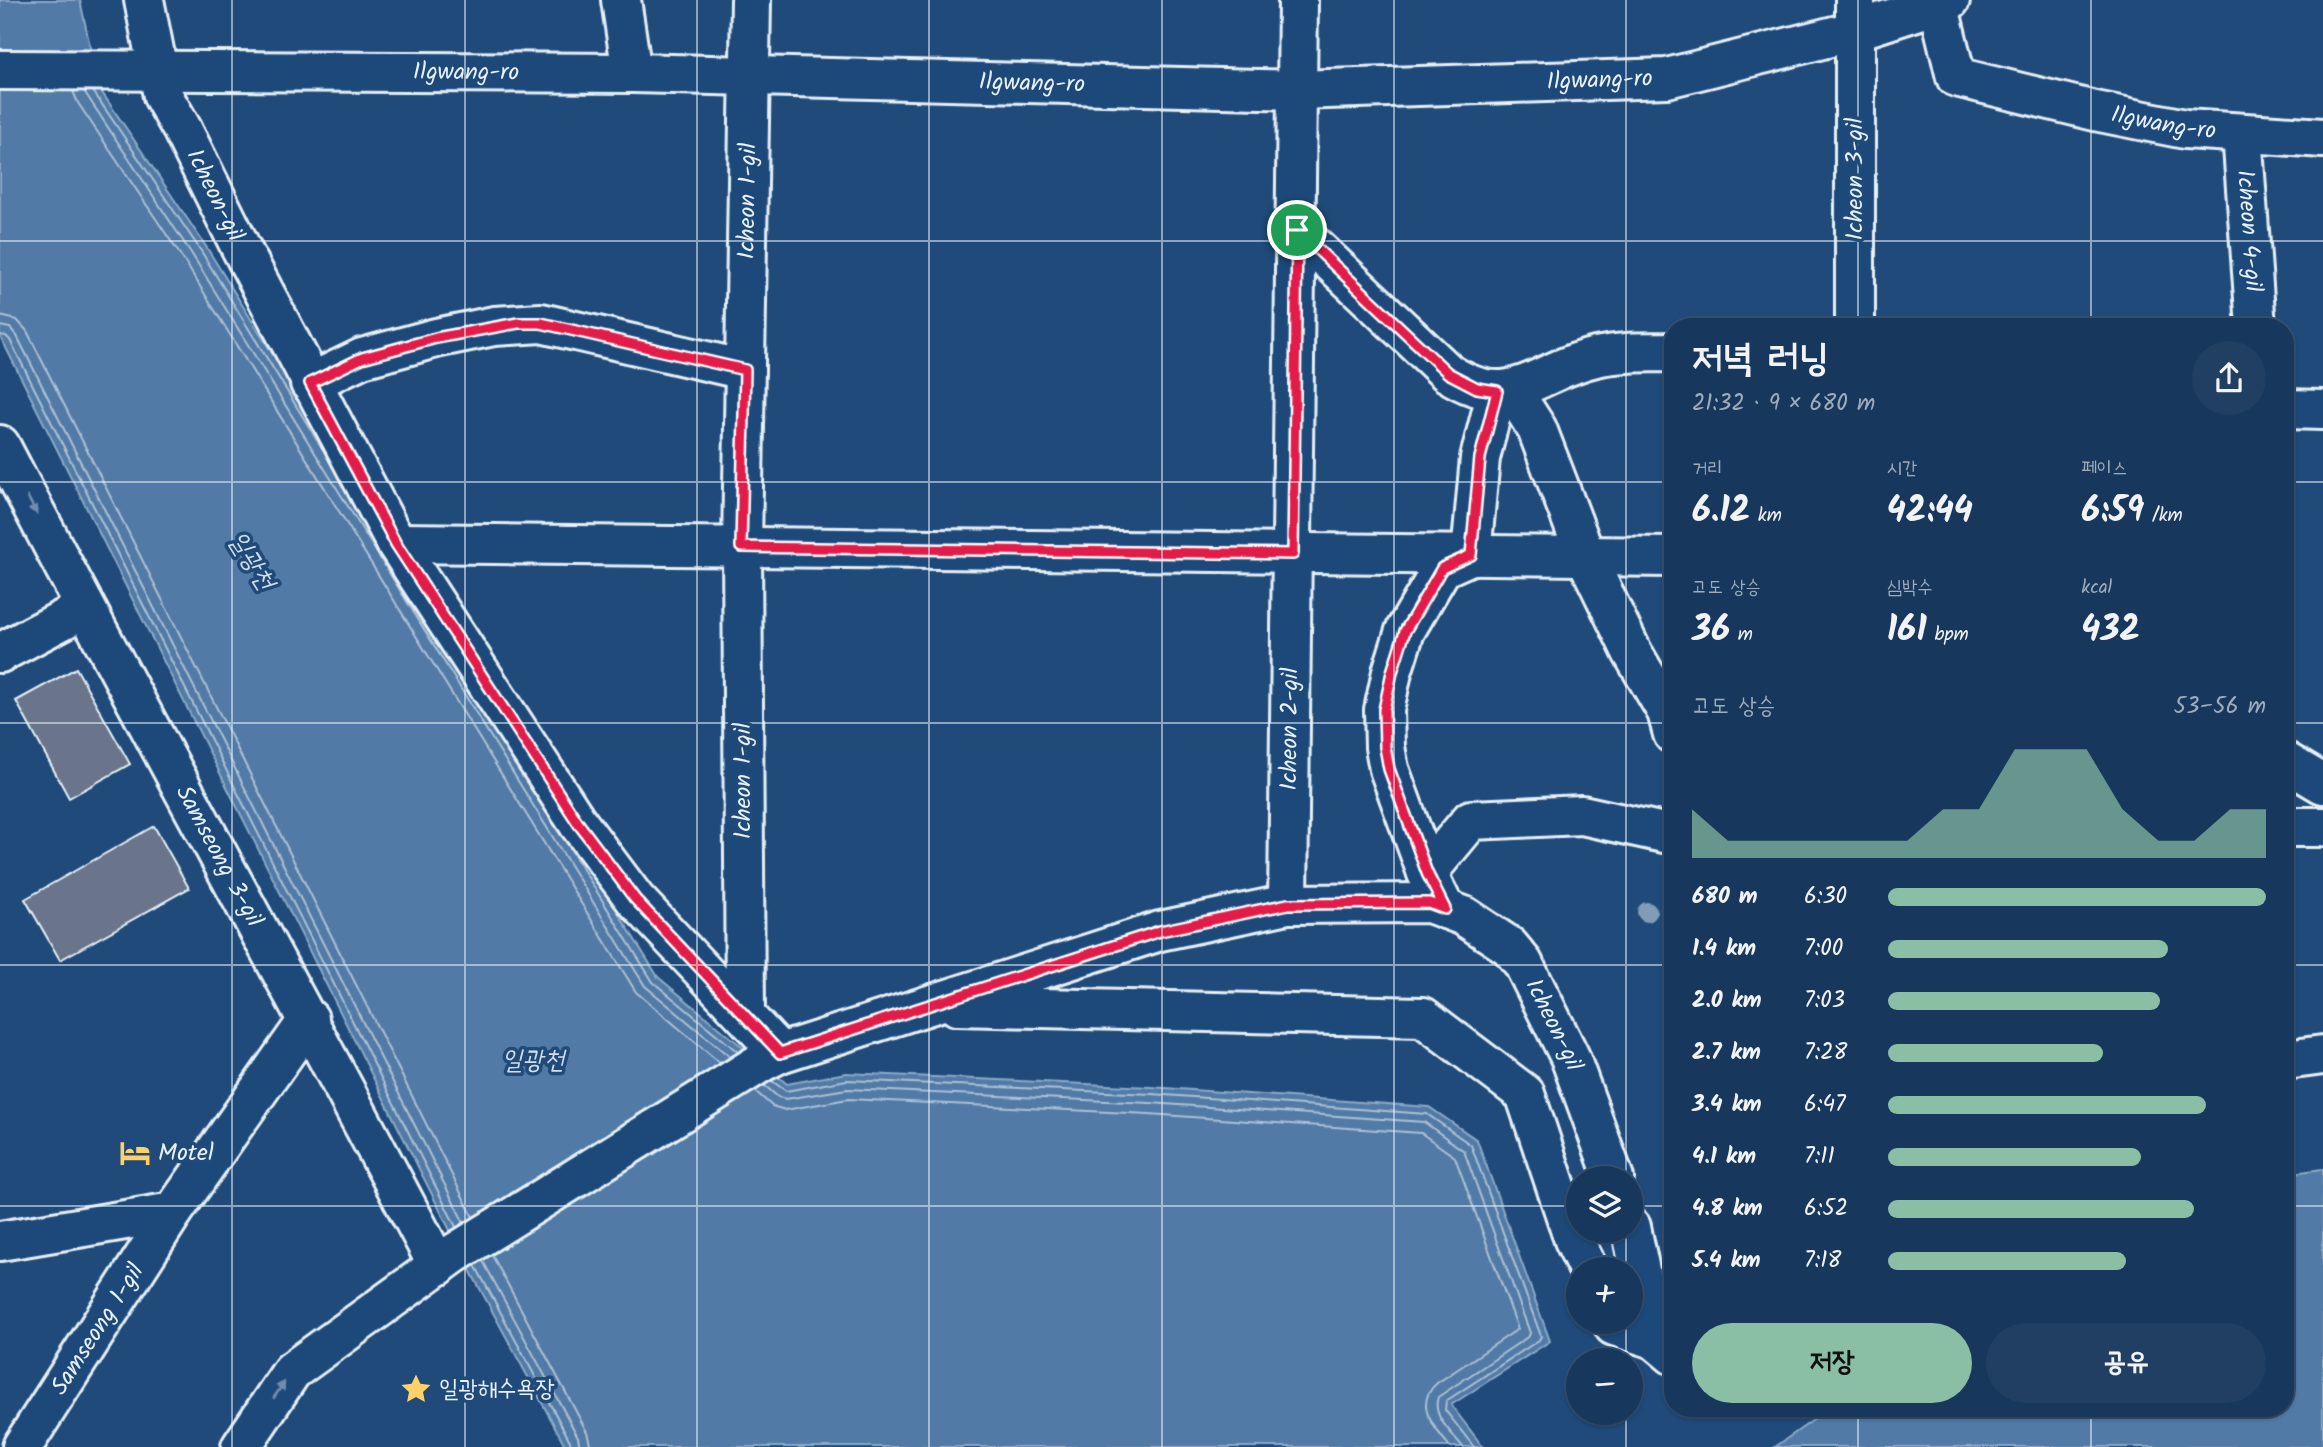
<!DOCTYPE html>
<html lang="ko">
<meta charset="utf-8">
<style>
:root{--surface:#17385c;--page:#203f62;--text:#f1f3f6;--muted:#9eacbb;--line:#365272;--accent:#8abfa5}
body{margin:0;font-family:Kalam,"Poor Story",sans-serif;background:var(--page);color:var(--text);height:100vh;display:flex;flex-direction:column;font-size:26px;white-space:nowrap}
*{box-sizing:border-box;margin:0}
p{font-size:23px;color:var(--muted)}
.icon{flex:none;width:38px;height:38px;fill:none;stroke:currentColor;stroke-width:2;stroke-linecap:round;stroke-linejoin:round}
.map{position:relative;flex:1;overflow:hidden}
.side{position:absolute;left:1664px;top:318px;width:630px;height:1099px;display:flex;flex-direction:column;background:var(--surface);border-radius:28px;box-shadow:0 2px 5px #0004,0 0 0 2px var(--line)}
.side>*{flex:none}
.controls{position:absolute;left:1566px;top:1166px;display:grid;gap:14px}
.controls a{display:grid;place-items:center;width:77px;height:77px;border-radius:50%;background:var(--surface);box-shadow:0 2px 5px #0004,0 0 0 2px var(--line);font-size:35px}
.pin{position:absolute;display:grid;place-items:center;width:60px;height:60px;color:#fff;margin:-30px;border:4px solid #fff;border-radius:50%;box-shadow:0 2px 7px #0007}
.round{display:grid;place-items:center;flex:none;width:74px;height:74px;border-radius:37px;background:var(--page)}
.summary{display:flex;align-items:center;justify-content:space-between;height:119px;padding:0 28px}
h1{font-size:38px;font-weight:800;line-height:52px}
.metrics{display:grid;grid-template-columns:repeat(3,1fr);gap:10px;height:119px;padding:7px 28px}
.metrics div{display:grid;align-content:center}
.metrics b{font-size:35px;font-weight:800}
.metrics small{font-size:19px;font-weight:400}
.metrics p{font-size:19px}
.chart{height:196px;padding:14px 28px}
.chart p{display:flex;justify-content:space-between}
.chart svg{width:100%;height:126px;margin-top:7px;fill:var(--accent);opacity:.7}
.action{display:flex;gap:14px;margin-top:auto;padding:14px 28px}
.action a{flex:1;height:80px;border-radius:42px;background:var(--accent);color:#111;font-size:28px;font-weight:800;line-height:80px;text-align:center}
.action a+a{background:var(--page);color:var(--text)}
ul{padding:0 28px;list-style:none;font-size:23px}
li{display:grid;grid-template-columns:112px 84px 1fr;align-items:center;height:52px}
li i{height:18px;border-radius:9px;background:var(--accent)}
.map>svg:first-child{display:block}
</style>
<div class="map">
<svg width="2323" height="1447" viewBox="0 0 2323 1447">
<rect width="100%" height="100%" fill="#1f4a7a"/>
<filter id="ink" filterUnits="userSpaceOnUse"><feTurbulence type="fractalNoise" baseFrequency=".0143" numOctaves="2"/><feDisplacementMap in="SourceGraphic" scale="14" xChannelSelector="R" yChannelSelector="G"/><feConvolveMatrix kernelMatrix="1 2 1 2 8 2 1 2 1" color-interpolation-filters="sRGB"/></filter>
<g filter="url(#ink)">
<!-- water -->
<path fill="#517aa6" stroke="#8daac7" stroke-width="2" d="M0,0H80L99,88L207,248L658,977L787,1084L846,1073L1151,1087L1429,1107L1477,1140L1550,1341L1451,1405L1483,1447H566L472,1274L0,336Z
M2323,1169V1447H1775L1829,1409H2286V1174Z"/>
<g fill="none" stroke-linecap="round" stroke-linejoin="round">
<!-- shore -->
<path stroke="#acc1d7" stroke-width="2" d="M73,91L78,103L185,262L636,992L720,1063
M84,91L193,256L645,986L730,1057
M93,91L201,251L322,448
M0,316L17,320L27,331L473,1217
M0,326L10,328L17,336L464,1223
M0,335L6,336L10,340L456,1227
M566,842L653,982L738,1052
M772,1081L786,1091L847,1080L1151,1094L1427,1114L1471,1145L1541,1336L1539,1340L1446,1401L1445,1410L1474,1447
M764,1085L778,1097L786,1099L847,1089L1150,1103L1424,1122L1464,1151L1530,1333L1529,1336L1438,1397C1431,1416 1452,1433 1463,1447
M755,1091L772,1106L785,1110L848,1099L1149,1114L1421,1133L1455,1157L1518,1329L1437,1383C1412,1405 1435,1428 1450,1447
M492,1255L587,1432L591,1447
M483,1261L578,1437L580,1447
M475,1265L570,1441L571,1447"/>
</g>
<!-- building -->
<path fill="#6b758b" stroke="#e8f1f8" stroke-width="2" d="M76,668L130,764L69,798L16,701Z
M154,826L189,888L60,960L25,899Z"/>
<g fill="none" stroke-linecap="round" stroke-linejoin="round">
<!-- minor casing -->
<g stroke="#e8f1f8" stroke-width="44">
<g id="minor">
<path id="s1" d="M144,0L163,96L182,129L241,248L396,543L578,823L635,899L780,1053"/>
<path d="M621,0L632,73"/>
<path id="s2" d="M1938,3L1956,77L2095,111L2185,129L2323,138"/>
<path id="s3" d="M2242,133L2256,327"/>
<path d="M1297,230L1448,373C1512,414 1536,370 1596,357C1621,351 1648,353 1673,352"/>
<path d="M1855,327V0"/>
<path d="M310,383L362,358L436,338L494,326L541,323L745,370"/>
<path d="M1512,390L1537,429L1586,557L1632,652L1667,712L1673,734"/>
<path d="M2286,409L2323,410"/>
<path id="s4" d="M0,445C143,720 294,991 438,1266"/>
<path d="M396,543L1673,557"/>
<path d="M0,653L85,608"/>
<path d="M2286,762L2323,784"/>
<path d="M2286,827H2323"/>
<path d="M1427,873L1471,820L1582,815L1673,835"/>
<path id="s5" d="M1288,904L1298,0"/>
<path d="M1445,909L1427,873L1389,769L1385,747L1384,710L1392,672L1405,631L1442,568L1471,555L1480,458L1497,391"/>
<path d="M957,1006L1423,1017L1525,1094L1574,1240L1588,1269"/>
<path id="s6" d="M745,1015L742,547L751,0"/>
<path d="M2286,1060L2323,1055"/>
<path d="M1631,1227L1654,1339L1673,1355"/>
<path d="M0,1241L173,1212L309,1019"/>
<path d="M1612,1321L1614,1326L1654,1339"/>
<path id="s7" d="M22,1447L173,1212"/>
<path id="s8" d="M241,1447L292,1371L455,1253L762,1062L780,1053L1160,931L1288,904L1429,903L1464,916L1509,946L1523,963L1570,1057L1614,1178"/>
</g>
</g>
<!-- major casing -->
<g stroke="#e8f1f8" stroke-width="44">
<g id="major">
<path id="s9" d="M0,70L632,73L1297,90L1667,78L1854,31L1950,0"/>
</g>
</g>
<!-- minor -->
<use href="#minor" stroke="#1f4a7a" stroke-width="38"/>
<!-- major -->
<use href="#major" stroke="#1f4a7a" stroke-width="38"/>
</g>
<!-- trees -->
<circle fill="#819cb6" cx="1647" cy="912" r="10"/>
<!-- one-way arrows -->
<defs><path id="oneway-solid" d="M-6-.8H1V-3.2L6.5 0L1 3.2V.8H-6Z" transform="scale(1.75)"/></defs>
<g fill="#6f8dac">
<use href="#oneway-solid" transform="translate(32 505) rotate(62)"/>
<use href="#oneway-solid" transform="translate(279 1390) rotate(-56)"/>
</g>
</g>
<g fill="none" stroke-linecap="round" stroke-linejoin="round" filter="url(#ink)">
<!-- route casing -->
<g stroke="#fff" stroke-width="14">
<path id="route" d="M1297,230L1448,373L1477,388L1497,391L1480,458L1471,555L1442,568L1405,631L1392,672L1384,710L1385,747L1389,769L1427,873L1445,909L1429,903L1288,904L1160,931L780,1053L635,899L578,823L396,544L310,383L362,358L436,338L518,323H541L745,370L741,547L1293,554Z"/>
</g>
<!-- route -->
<use href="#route" stroke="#e11d48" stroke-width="9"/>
</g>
<!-- grid -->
<path fill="none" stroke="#e8f1f8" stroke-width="2" stroke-opacity="0.55" d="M232,0V1447M465,0V1447M697,0V1447M929,0V1447M1162,0V1447M1394,0V1447M1626,0V1178M1858,0V327M2091,0V327M0,241H2323M0,482H1673M2286,482H2323M0,723H1673M2286,723H2323M0,965H1673M2286,965H2323M0,1206H1578M1631,1206H1673M2286,1206H2323M1626,1230V1269M1626,1321V1360M1858,1409V1447M2091,1409V1447M1626,1412V1447"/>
<!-- icons -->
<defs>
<g id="hotel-bare" transform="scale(2.415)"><path d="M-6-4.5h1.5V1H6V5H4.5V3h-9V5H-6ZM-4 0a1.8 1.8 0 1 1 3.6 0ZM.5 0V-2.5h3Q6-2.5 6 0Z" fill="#ffd166" stroke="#1f4a7a" stroke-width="2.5" paint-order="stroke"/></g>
<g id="sight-bare" transform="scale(2.415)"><path d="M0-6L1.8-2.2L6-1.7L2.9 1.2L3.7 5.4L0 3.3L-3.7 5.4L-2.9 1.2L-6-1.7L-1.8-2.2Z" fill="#ffd166" stroke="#1f4a7a" stroke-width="2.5" paint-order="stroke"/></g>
</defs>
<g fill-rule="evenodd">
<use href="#hotel-bare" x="135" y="1153"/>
<use href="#sight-bare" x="416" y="1389"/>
</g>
<g text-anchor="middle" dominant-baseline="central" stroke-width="7" stroke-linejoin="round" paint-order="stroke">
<!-- street labels -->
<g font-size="24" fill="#e8f1f8" stroke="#1f4a7a">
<text stroke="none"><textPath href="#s9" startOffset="466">Ilgwang-ro</textPath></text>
<text stroke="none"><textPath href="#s9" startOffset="1600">Ilgwang-ro</textPath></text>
<text stroke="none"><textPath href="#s9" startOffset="1032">Ilgwang-ro</textPath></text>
<text stroke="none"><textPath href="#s2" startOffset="289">Ilgwang-ro</textPath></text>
<text transform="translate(1855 179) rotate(-90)">Icheon 3-gil</text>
<text stroke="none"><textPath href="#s1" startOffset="210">Icheon-gil</textPath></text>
<text stroke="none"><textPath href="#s6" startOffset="814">Icheon 1-gil</textPath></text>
<text stroke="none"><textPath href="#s3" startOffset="98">Icheon 4-gil</textPath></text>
<text stroke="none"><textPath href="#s5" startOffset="175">Icheon 2-gil</textPath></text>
<text transform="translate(743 781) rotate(-90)">Icheon 1-gil</text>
<text stroke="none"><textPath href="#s4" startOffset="466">Samseong 3-gil</textPath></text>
<text stroke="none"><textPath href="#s8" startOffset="1528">Icheon-gil</textPath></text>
<text stroke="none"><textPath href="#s7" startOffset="140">Samseong 1-gil</textPath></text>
</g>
<!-- poi labels -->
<g font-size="24" fill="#e8f1f8" stroke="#1f4a7a" text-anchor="start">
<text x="158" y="1153">Motel</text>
<text x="439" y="1389">일광해수욕장</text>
</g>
<!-- water labels -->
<g font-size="26" font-style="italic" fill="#d1dfec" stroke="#1f4a7a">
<text transform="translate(251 561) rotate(58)">일광천</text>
<text x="533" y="1061">일광천</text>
</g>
</g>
</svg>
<div class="controls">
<a><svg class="icon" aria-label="layers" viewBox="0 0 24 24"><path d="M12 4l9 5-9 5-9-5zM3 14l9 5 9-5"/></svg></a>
<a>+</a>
<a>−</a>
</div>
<div class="pin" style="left:1297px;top:230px;background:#1e9e55"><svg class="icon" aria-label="arrive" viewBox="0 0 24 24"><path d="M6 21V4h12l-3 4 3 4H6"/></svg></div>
<section class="side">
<div class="summary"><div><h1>저녁 러닝</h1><p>21:32 · 9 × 680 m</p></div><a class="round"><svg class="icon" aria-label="share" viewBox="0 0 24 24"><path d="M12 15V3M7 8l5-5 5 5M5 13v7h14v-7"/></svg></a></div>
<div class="metrics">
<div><p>거리</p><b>6.12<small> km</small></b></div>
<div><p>시간</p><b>42:44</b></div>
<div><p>페이스</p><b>6:59<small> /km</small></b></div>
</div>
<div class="metrics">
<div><p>고도 상승</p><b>36<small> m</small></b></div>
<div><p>심박수</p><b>161<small> bpm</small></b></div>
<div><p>kcal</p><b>432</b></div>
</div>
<div class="chart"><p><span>고도 상승</span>53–56 m</p>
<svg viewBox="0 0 160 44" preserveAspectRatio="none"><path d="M0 44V27L10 38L20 38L30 38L40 38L50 38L60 38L70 27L80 27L90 6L100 6L110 6L120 27L130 38L140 38L150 27L160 27V44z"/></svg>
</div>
<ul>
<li><b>680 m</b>6:30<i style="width:100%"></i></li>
<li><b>1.4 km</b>7:00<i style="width:74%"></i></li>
<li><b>2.0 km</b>7:03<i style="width:72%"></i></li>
<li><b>2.7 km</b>7:28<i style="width:57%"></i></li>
<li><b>3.4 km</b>6:47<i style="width:84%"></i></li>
<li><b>4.1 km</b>7:11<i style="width:67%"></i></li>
<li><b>4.8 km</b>6:52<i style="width:81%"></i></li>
<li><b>5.4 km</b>7:18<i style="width:63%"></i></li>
</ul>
<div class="action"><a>저장</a><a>공유</a></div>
</section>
</div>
